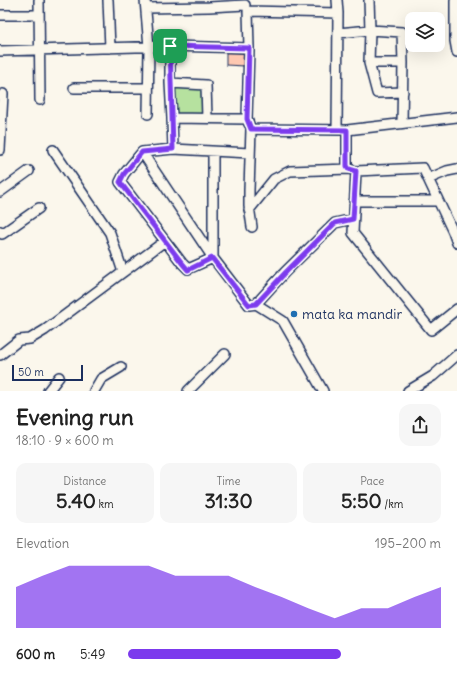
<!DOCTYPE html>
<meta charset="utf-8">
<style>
:root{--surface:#fff;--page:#f6f6f6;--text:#222;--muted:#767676;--accent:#7c3aed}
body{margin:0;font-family:Delius,sans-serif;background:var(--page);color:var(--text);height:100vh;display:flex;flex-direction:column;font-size:15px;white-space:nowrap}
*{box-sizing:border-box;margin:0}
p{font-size:13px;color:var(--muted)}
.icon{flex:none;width:22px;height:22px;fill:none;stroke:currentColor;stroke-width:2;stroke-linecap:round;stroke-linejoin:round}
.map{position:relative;height:391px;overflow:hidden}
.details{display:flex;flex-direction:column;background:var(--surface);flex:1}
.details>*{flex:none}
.buttons{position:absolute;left:405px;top:12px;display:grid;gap:8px}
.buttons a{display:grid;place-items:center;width:40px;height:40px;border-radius:8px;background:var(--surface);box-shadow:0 4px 16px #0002;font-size:20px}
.scale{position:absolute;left:12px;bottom:10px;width:71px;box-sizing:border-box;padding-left:4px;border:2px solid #1b2f5e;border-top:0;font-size:11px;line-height:14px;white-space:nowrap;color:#1b2f5e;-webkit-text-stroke:3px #fbf7ec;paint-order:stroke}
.pin{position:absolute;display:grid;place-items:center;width:34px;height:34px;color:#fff;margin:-17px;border-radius:8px;box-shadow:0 2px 6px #0006}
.round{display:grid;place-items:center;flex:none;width:42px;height:42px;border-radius:12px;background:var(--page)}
.summary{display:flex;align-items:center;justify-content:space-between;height:68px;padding:0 16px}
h1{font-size:22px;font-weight:700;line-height:30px}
.stats{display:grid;grid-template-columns:repeat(3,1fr);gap:6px;height:68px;padding:4px 16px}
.stats div{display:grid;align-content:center;border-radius:10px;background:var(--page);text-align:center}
.stats b{font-size:20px;font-weight:700}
.stats small{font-size:11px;font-weight:400}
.stats p{font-size:11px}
.chart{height:112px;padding:8px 16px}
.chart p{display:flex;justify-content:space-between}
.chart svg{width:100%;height:72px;margin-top:4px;fill:var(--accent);opacity:.7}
ul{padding:0 16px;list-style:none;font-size:13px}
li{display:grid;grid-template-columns:64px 48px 1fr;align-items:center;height:30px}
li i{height:10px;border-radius:5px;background:var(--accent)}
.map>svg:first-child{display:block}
</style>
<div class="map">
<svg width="457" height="391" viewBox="0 0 457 391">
<rect width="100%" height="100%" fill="#fbf7ec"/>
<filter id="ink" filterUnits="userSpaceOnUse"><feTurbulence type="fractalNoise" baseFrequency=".025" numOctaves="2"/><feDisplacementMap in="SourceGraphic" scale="8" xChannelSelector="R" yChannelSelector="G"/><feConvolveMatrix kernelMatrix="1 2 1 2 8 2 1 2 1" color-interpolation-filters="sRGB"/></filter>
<g filter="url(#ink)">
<!-- green -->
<path fill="#b6e19f" stroke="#68887e" d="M174,87L201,88L202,114H174Z"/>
<!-- building -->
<path fill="#fec8b1" stroke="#1b2f5e" d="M226,52L244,53V66L226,65Z"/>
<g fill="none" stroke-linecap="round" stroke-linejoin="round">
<!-- street casing -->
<g stroke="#1b2f5e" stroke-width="12">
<path id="street" d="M39,0L40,100
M108,0L110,48
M145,0L149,47L148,114
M337,0L338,13
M369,0L370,30L402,32L403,63
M455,0V41L457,52
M146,8L209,7L245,5
M0,15H39
M338,33L370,30L369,63H403L402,123
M170,46V83L206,85L207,118
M0,51L170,46L249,48
M369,63L377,93L403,92
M170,83L172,118
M74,88H148
M247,119L249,48L248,11L338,13L337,130
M249,124L247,119L172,118L173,149L250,153
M347,130V166L349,169L356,171L423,168L453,232L457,243
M173,149L142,152L124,174L120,182L182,263L188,269L213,258
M0,150L3,94
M53,150L110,233L123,272
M142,152L213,258L249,305L256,304
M356,171L353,233L431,330L457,309
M428,179L447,171L457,169
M0,192L29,171
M354,201H438
M249,210L274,179L290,171L349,169
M252,227L249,206V190L251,129L347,130L457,117
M0,231L2,234L39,208
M213,258V152
M0,355L19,340L30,339L45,330L165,241
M48,391L59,377
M94,391L101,379L121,367
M188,391L225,354
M323,391L283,321L256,304L285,272L335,223L353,219
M408,391L433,376L457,355"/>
</g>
<!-- street -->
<use href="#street" stroke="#fbf7ec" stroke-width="9"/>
</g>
</g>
<g fill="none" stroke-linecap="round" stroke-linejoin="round" filter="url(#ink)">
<!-- route casing -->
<g stroke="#fff" stroke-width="8">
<path id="route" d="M170,46L249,48L247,119L251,129L347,130V166L349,169L356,171L353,219L335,223L286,272L256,304L249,305L212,258L188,270L182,263L120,182L124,174L142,152L173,149Z"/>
</g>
<!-- route -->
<use href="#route" stroke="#7c3aed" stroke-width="5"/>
</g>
<!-- markers -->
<circle fill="#1f6fb2" stroke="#fbf7ec" stroke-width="1.5" cx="294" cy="314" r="4"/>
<g text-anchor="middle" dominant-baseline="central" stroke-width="3.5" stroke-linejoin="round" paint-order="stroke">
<!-- poi labels -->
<g font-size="14" fill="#1b2f5e" stroke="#fbf7ec" text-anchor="start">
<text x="302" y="314">mata ka mandir</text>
</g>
</g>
</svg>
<div class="buttons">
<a><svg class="icon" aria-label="layers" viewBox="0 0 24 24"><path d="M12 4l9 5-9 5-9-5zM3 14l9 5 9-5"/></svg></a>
</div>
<div class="scale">50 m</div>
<div class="pin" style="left:170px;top:46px;background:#1e9e55"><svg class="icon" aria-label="arrive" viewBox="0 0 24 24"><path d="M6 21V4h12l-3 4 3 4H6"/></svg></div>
</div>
<section class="details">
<div class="summary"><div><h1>Evening run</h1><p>18:10 · 9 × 600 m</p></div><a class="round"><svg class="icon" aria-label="share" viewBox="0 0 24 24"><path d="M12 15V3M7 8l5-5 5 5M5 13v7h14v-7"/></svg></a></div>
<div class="stats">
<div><p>Distance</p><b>5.40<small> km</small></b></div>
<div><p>Time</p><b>31:30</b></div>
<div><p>Pace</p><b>5:50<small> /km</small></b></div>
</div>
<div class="chart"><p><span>Elevation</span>195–200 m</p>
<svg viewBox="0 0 160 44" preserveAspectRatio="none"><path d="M0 44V19L10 12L20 6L30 6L40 6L50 6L60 12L70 12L80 12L90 19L100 25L110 32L120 38L130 32L140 32L150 25L160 19V44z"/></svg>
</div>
<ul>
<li><b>600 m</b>5:49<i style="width:68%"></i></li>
</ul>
</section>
